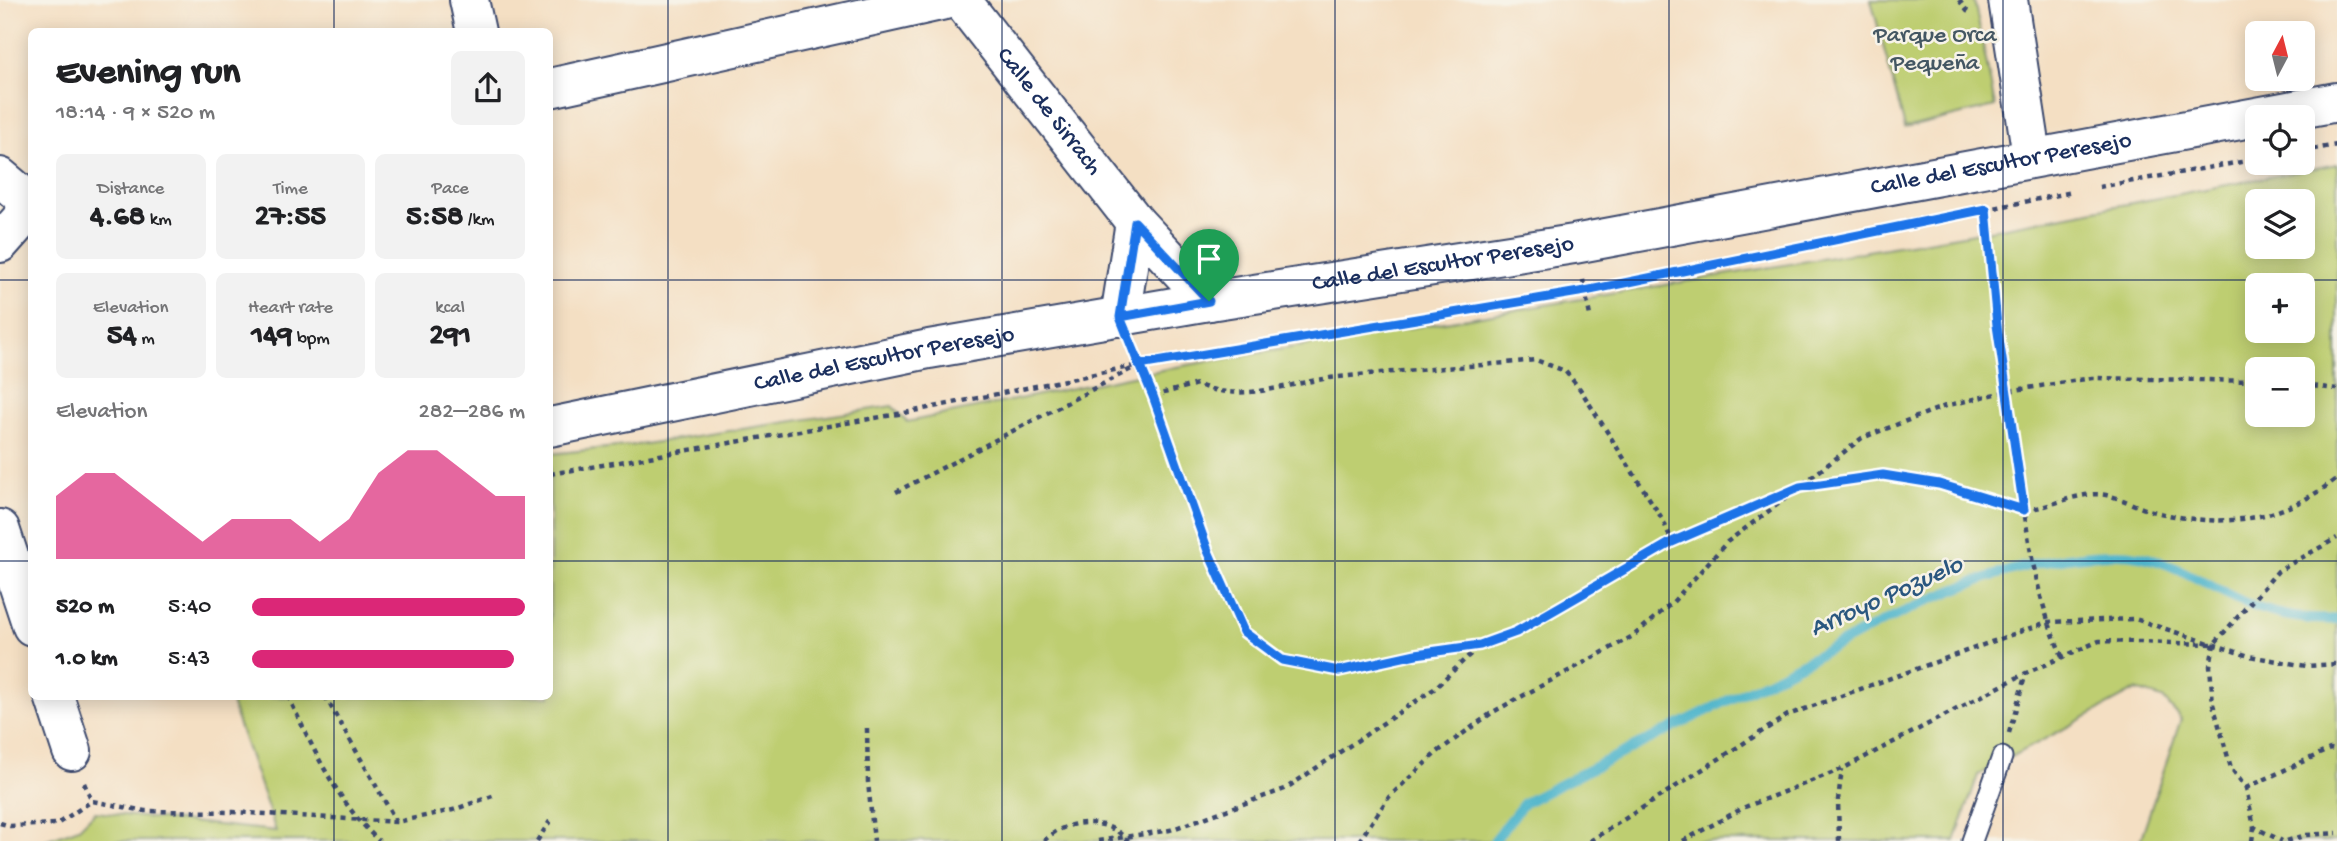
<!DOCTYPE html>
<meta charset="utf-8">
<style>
:root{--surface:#fff;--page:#f2f2f2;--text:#202124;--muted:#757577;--accent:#db2777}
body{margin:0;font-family:"Gochi Hand",sans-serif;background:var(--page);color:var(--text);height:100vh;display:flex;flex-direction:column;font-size:26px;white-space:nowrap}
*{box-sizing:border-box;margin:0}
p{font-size:23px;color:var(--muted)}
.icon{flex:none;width:38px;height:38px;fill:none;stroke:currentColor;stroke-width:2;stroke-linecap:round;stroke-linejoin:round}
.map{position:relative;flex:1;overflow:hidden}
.sheet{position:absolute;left:28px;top:28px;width:525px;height:672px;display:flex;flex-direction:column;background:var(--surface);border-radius:10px;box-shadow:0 4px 18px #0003}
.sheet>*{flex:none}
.needle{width:46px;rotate:7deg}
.controls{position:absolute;left:2245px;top:21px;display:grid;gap:14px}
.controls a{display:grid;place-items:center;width:70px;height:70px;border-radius:10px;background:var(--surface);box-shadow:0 4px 18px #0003;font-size:35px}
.pin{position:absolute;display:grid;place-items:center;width:60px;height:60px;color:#fff;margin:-72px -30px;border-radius:50% 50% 50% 0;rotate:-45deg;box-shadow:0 0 7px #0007}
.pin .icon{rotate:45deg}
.round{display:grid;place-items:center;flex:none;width:74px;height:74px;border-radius:10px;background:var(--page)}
.overview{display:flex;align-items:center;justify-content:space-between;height:119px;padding:0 28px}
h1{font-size:38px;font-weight:700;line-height:52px}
.stats{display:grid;grid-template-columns:repeat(3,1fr);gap:10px;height:119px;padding:7px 28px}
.stats div{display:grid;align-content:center;border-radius:10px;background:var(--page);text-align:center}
.stats b{font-size:30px;font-weight:700}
.stats small{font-size:19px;font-weight:400}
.stats p{font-size:19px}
.chart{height:196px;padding:14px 28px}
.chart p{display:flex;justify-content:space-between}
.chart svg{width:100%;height:126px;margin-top:7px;fill:var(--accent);opacity:.7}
ul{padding:0 28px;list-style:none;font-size:23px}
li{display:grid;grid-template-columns:112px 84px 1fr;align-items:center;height:52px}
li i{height:18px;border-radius:9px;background:var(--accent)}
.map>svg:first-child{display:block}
</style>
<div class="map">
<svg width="2337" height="841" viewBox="0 0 2337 841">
<rect width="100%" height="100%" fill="#f7f3e8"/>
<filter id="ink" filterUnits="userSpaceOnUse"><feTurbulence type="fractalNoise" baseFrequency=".0143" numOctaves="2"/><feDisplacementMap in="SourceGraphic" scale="14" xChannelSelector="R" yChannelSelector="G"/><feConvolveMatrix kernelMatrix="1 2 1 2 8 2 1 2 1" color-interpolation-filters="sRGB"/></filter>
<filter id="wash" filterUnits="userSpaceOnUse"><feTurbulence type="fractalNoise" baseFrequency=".00686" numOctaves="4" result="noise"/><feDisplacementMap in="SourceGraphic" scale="28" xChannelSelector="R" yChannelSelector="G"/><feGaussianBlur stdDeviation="1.57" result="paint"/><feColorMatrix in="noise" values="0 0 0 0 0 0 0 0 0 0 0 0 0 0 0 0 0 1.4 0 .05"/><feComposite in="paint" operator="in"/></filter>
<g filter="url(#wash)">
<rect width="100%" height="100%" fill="#f4dfc3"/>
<!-- green -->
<path fill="#bece71" stroke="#6c7e68" stroke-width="2" fill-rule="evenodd" d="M1871,0H1974L1995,106L1905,128Z
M2337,164V841H2140L2181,719L2163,698L2136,690L1978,775L1955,841H43L79,828L95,812L276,831L229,697L550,696V454L645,444L892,406L907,422L1176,367L1969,234ZM2258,201H2303V247H2258ZM2258,285H2303V331H2258ZM2258,369H2303V415H2258Z"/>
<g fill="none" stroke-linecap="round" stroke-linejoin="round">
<!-- stream -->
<path stroke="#4cb4cb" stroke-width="10" d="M1494,841L1524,803C1603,762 1682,723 1761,684C1873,629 1988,555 2117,554C2173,554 2213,594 2264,610C2288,617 2313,621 2337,619"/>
</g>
</g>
<g filter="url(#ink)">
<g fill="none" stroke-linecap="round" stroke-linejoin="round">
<!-- service casing -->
<g stroke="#3c496d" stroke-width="23">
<path id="service" d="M1972,841L2002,757"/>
</g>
<!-- minor casing -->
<g stroke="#3c496d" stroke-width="42">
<g id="minor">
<path d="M469,0L476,32"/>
<path id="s1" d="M961,0L1135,222L1209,301"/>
<path d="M2008,0L2032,156"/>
<path d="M550,88L945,0"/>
<path d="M0,177L32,204"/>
<path d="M0,243L32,207"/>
<path d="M1120,317L1135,222"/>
<path id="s2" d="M550,427L929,349L1209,301L1574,244L2337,102"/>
<path d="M0,529L32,626"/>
<path d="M54,696L72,751"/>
</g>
</g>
<!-- path -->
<path stroke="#3c496d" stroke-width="4.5" stroke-dasharray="5 5" stroke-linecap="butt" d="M1959,0L1967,11L1973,13
M2303,151L2337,145
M2099,187L2258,159
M1986,209C1993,287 2004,364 2015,441C2025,515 2031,589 2063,658
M1583,280L1590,316
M1139,365L1153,396L1226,596L1244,632L1261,648L1282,660L1340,671L1416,654L1480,645
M2303,385L2337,389
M1153,396L1197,384C1242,405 1292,381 1339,377C1404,370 1470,367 1536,360L1565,371L1580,389L1663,520L1672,542
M550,474L904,413L1139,365L1585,291L2073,192
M1800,487C1852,479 1888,470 1942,484C1966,491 1999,508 2023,509C2045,511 2077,490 2106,495C2122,498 2136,507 2152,511C2219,529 2281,523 2337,478
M896,492L1139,365L1133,350
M2214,644L2210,666L2213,704L2231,768L2246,788L2254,827L2282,841
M288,696C313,748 336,801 379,841
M325,696L396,821
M867,728L868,782L874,841
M2009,733L2026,673L2099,641L2214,644L2278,571L2337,538
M84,783L92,801
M2246,788L2330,749L2337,750
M0,823L10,826L57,824L92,801L145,811L233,812L397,822L453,810L495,795
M537,841L550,821
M1044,841C1066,818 1107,816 1128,841
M1098,841L1170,830L1285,789L1434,689L1480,645L1516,632L1672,542L1799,487L1862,438L1945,406L2008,391L2092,378L2258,381
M1359,841L1389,797L1436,753L1493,712L1633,636L1672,603L1727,542L1793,493
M1590,841L1788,715L2047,622L2135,619L2249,656L2306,666L2337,664
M1683,841L1745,807L1842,769L2026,673
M1839,841L1838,800L1842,769
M2252,841L2254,827
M2287,841L2306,835L2337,833"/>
<!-- service -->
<use href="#service" stroke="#fff" stroke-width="19"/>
<!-- minor -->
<use href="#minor" stroke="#fff" stroke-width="38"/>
</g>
</g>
<g fill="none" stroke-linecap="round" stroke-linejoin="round" filter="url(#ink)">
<!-- route casing -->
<g stroke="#fff" stroke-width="14">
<path id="route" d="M1209,301L1120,317L1153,396L1208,551L1244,632L1282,660L1339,671L1416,654L1480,645L1516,632L1672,542L1800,487L1883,475L1939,484L2024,510L1997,325L1986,209L1585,291L1139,365L1120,317L1135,222L1209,301"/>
</g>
<!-- route -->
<use href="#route" stroke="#1a73e8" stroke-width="9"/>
</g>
<!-- grid -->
<path fill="none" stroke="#1b2f5e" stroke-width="2" stroke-opacity="0.55" d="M334,0V32M668,0V841M1002,0V841M1335,0V841M1669,0V841M2003,0V841M0,280H32M550,280H2337M0,561H32M550,561H2337M334,696V841"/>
<g text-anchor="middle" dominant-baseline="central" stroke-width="5" stroke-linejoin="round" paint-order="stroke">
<!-- park labels -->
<g font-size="24" fill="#445763" stroke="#f7f3e8">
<text x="1935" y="36">Parque Orca<tspan x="1935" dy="28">Pequeña</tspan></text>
</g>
<!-- street labels -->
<g font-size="24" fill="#1b2f5e" stroke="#f7f3e8">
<text stroke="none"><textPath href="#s1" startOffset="142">Calle de Sirrach</textPath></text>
<text stroke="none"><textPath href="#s2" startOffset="1475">Calle del Escultor Peresejo</textPath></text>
<text stroke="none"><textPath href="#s2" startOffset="908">Calle del Escultor Peresejo</textPath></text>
<text stroke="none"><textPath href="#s2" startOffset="341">Calle del Escultor Peresejo</textPath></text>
</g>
<!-- water labels -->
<g font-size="26" font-style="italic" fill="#2a577f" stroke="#f7f3e8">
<text transform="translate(1887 598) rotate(-24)">Arroyo Pozuelo</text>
</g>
</g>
</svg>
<div class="controls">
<a><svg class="needle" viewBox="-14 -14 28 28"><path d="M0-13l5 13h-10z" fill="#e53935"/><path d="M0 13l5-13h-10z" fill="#757577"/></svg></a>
<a><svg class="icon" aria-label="locate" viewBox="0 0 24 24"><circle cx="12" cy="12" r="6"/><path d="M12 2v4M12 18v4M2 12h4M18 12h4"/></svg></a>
<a><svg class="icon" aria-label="layers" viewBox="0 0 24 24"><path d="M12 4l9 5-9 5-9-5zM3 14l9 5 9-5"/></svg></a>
<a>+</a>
<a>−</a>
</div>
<div class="pin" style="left:1209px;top:301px;background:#1e9e55"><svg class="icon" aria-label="arrive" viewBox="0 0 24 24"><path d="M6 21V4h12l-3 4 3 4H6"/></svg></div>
<section class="sheet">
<div class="overview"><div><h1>Evening run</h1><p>18:14 · 9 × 520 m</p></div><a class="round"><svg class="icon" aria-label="share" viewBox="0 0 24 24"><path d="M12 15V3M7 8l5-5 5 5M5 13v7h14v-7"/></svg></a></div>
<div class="stats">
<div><p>Distance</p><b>4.68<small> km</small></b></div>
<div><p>Time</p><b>27:55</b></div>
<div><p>Pace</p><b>5:58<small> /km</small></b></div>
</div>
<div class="stats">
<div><p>Elevation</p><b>54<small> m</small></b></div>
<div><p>Heart rate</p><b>149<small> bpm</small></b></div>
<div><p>kcal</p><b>291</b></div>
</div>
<div class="chart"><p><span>Elevation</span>282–286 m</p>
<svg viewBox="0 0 160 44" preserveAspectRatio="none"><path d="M0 44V22L10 14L20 14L30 22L40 30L50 38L60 30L70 30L80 30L90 38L100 30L110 14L120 6L130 6L140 14L150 22L160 22V44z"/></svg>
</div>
<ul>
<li><b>520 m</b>5:40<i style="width:100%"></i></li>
<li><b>1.0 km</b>5:43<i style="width:96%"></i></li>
</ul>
</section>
</div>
